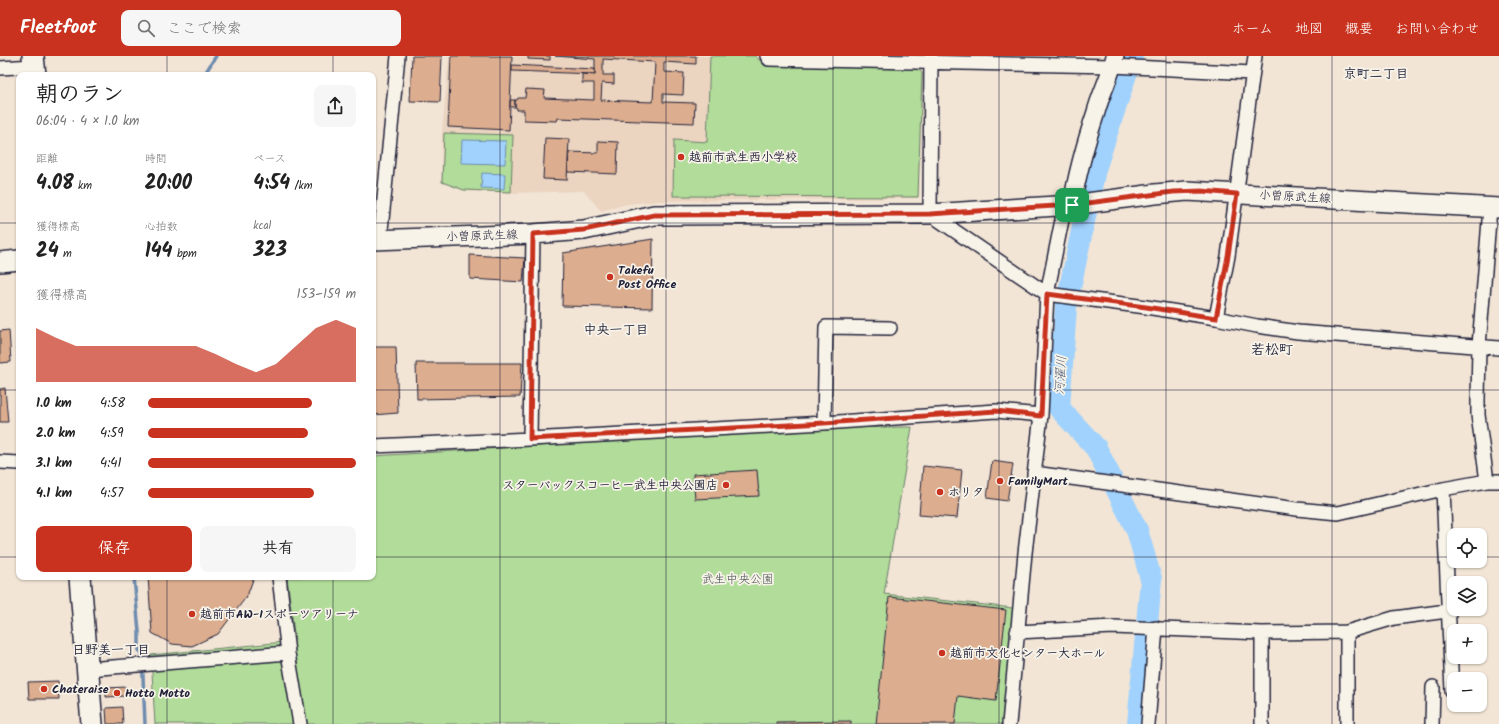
<!DOCTYPE html>
<html lang="ja">
<meta charset="utf-8">
<style>
:root{--surface:#fff;--page:#f6f6f6;--text:#222;--muted:#767676;--accent:#c8321e}
body{margin:0;font-family:Kalam,"Klee One",sans-serif;background:var(--page);color:var(--text);height:100vh;display:flex;flex-direction:column;font-size:15px;white-space:nowrap}
*{box-sizing:border-box;margin:0}
p{font-size:13px;color:var(--muted)}
.icon{flex:none;width:22px;height:22px;fill:none;stroke:currentColor;stroke-width:2;stroke-linecap:round;stroke-linejoin:round}
.map{position:relative;flex:1;overflow:hidden}
.drawer{position:absolute;left:16px;top:16px;width:360px;height:508px;display:flex;flex-direction:column;background:var(--surface);border-radius:8px;box-shadow:0 1px 3px #0004}
.drawer>*{flex:none}
.buttons{position:absolute;left:1447px;top:472px;display:grid;gap:8px}
.buttons a{display:grid;place-items:center;width:40px;height:40px;border-radius:8px;background:var(--surface);box-shadow:0 1px 3px #0004;font-size:20px}
.pin{position:absolute;display:grid;place-items:center;width:34px;height:34px;color:#fff;margin:-17px;border-radius:8px;box-shadow:0 2px 6px #0006}
.round{display:grid;place-items:center;flex:none;width:42px;height:42px;border-radius:8px;background:var(--page)}
.head{display:flex;align-items:center;justify-content:space-between;height:68px;padding:0 20px}
h1{font-size:22px;font-weight:600;line-height:30px}
.figures{display:grid;grid-template-columns:repeat(3,1fr);gap:6px;height:68px;padding:4px 20px}
.figures div{display:grid;align-content:center}
.figures b{font-size:20px;font-weight:600}
.figures small{font-size:11px;font-weight:400}
.figures p{font-size:11px}
.chart{height:112px;padding:8px 20px}
.chart p{display:flex;justify-content:space-between}
.chart svg{width:100%;height:72px;margin-top:4px;fill:var(--accent);opacity:.7}
.action{display:flex;gap:8px;margin-top:auto;padding:8px 20px}
.action a{flex:1;height:46px;border-radius:8px;background:var(--accent);color:#fff;font-size:16px;font-weight:600;line-height:46px;text-align:center}
.action a+a{background:var(--page);color:var(--text)}
ul{padding:0 20px;list-style:none;font-size:13px}
li{display:grid;grid-template-columns:64px 48px 1fr;align-items:center;height:30px}
li i{height:10px;border-radius:5px;background:var(--accent)}
header{display:flex;align-items:center;gap:24px;box-sizing:border-box;height:56px;padding:0 20px;background:var(--accent);color:#fff}
header strong{font-size:19px}
nav{display:flex;gap:22px;margin-inline-start:auto;font-size:14px}
.search{width:280px;height:36px;background:var(--page);display:flex;align-items:center;gap:10px;box-sizing:border-box;padding:0 14px;border-radius:8px;color:var(--muted);font-size:15px}
.map>svg:first-child{display:block}
</style>
<header>
<strong>Fleetfoot</strong>
<div class="search"><svg class="icon" aria-label="search" viewBox="0 0 24 24"><circle cx="10" cy="10" r="6"/><path d="M15 15l6 6"/></svg>ここで検索</div>
<nav><a>ホーム</a><a>地図</a><a>概要</a><a>お問い合わせ</a></nav>
</header>
<div class="map">
<svg width="1499" height="668" viewBox="0 0 1499 668">
<rect width="100%" height="100%" fill="#f2e5d6"/>
<filter id="ink" filterUnits="userSpaceOnUse"><feTurbulence type="fractalNoise" baseFrequency=".025" numOctaves="2"/><feDisplacementMap in="SourceGraphic" scale="8" xChannelSelector="R" yChannelSelector="G"/><feConvolveMatrix kernelMatrix="1 2 1 2 8 2 1 2 1" color-interpolation-filters="sRGB"/></filter>
<g filter="url(#ink)">
<!-- built -->
<path fill="#ebd4c0" d="M449,0H757L765,8L917,10L923,16L919,142L661,145L627,148L601,155L584,135L512,137L464,135L441,126L442,76Z"/>
<!-- green -->
<path fill="#b2dc9a" stroke="#6a7f6a" d="M710,0H755L765,9L916,11L922,17L918,141L673,140L674,84L707,86Z
M444,77L513,79L511,136L464,134L442,126Z
M912,371L884,538L1013,552L1003,668H155L151,599L295,585L287,521H373V400L827,372Z"/>
<!-- water -->
<path fill="#a0d2fd" stroke="#6e8caf" d="M462,84L506,85L505,108L461,107Z
M482,117L505,118L504,133L481,132Z"/>
<g fill="none" stroke-linecap="round" stroke-linejoin="round">
<!-- stream -->
<path stroke="#6e8caf" stroke-width="3.5" d="M204,19L216,0
M134,521L139,576V594L142,597L145,668"/>
<!-- river -->
<path stroke="#a0d2fd" stroke-width="22" d="M1132,0L1095,113L1066,251L1059,352L1096,392L1137,474L1151,523L1138,668"/>
</g>
<!-- building -->
<path fill="#dcad8e" stroke="#22223b" fill-rule="evenodd" d="M412,0H442L440,46L410,45Z
M451,0H512L509,74L448,71Z
M528,0H550V4L528,3Z
M555,0H696V8L664,6V16L684,17L683,39L663,38V46L695,47L694,67L558,62L557,65L524,64V54H517V52L515,51V44H517L518,42H525L526,33L545,34L544,42L594,44V27H582V18L595,19V3ZM603,3L655,6L653,46L601,44L602,27L614,28V19H603Z
M512,9L595,13V18L512,15Z
M510,44H515V51H510Z
M545,82L569,83L567,124L543,123Z
M598,85L618,86L617,118L568,116L569,96L598,97Z
M653,183L652,252L562,250L563,197Z
M470,199L525,202L523,226L470,223Z
M9,274L11,306L0,307V275Z
M373,291H396L398,357L373,359Z
M416,307H522L520,341L417,343Z
M5,332L8,366H0V333Z
M992,405L1013,408L1007,445L987,442Z
M923,410L962,414L957,462L919,459Z
M757,414L759,440L695,443L693,418Z
M148,521H254L247,540L218,578L192,590L172,588L152,577Z
M889,541L1006,554L996,645L958,640L955,668H876Z
M58,625L59,643H29L28,626Z
M126,631V640L106,641V632Z
M122,651L123,668H107L106,652Z
M851,665V668H776V666Z"/>
<g fill="none" stroke-linecap="round" stroke-linejoin="round">
<!-- minor casing -->
<g stroke="#22223b" stroke-width="16">
<path id="minor" d="M767,0L769,3L1113,10L1252,17
M931,0L930,158L1047,238L1146,251L1216,262L1257,270L1298,276L1499,292
M0,12L34,10
M380,184L398,0
M1216,262L1228,200L1255,0
M824,367L826,271L890,272
M530,383L533,178
M373,390L530,383L824,367L996,355L1041,359
M0,406L19,407
M1034,417L1297,453L1338,457L1443,433L1487,425H1499
M1487,425L1478,359V344L1479,290L1490,152
M1443,433L1452,635
M279,521L288,597L300,668
M1017,576L1113,571L1262,577L1347,576L1394,562L1447,555
M1262,577V668
M88,613L288,597
M1009,668L1025,497L1041,359L1047,238L1065,149
M1148,668L1156,572
M1347,668V576
M1432,668L1433,631"/>
</g>
<!-- tertiary casing -->
<g stroke="#22223b" stroke-width="20">
<path id="tertiary" d="M1072,149C1077,118 1086,86 1096,56C1101,37 1111,19 1115,0"/>
</g>
<!-- secondary casing -->
<g stroke="#22223b" stroke-width="22">
<path id="secondary" d="M373,184L533,178L584,174L654,159L930,158L1072,149L1155,138L1187,135L1499,152
M0,206L19,204"/>
</g>
<!-- primary casing -->
<g stroke="#22223b" stroke-width="24">
<path id="primary" d="M33,0L35,19
M80,521L92,668"/>
</g>
<!-- minor -->
<use href="#minor" stroke="#f7f3e8" stroke-width="13"/>
<!-- tertiary -->
<use href="#tertiary" stroke="#f7f3e8" stroke-width="17"/>
<!-- secondary -->
<use href="#secondary" stroke="#f7f3e8" stroke-width="19"/>
<!-- primary -->
<use href="#primary" stroke="#f7f3e8" stroke-width="21"/>
</g>
</g>
<g fill="none" stroke-linecap="round" stroke-linejoin="round" filter="url(#ink)">
<!-- route casing -->
<g stroke="#fff" stroke-width="8">
<path id="route" d="M1202,135L1237,138L1228,200L1216,262L1146,251L1047,238L1041,360L996,355L824,367L530,383L533,178L584,174L654,159L930,158L1072,149L1173,136Z"/>
</g>
<!-- route -->
<use href="#route" stroke="#c8321e" stroke-width="5"/>
</g>
<!-- grid -->
<path fill="none" stroke="#22223b" stroke-width="1" stroke-opacity="0.55" d="M167,0V19M333,0V19M500,0V668M666,0V668M833,0V668M999,0V668M1166,0V668M1332,0V668M0,167H19M373,167H1499M0,334H19M373,334H1499M0,501H19M373,501H1454M1480,501H1499M167,521V668M333,521V668"/>
<!-- markers -->
<g fill="#c8321e" stroke="#f7f3e8" stroke-width="1.5">
<circle cx="681" cy="101" r="4"/>
<circle cx="610" cy="221" r="4"/>
<circle cx="1000" cy="425" r="4"/>
<circle cx="726" cy="429" r="4"/>
<circle cx="940" cy="436" r="4"/>
<circle cx="192" cy="558" r="4"/>
<circle cx="942" cy="597" r="4"/>
<circle cx="44" cy="633" r="4"/>
<circle cx="117" cy="637" r="4"/>
</g>
<g text-anchor="middle" dominant-baseline="central" stroke-width="3.5" stroke-linejoin="round" paint-order="stroke">
<!-- poi labels -->
<g font-size="12" font-weight="bold" fill="#22223b" stroke="#f7f3e8" text-anchor="start">
<text x="689" y="101">越前市武生西小学校</text>
<text x="618" y="214">Takefu<tspan x="618" dy="14">Post Office</tspan></text>
<text x="1008" y="425">FamilyMart</text>
<text x="718" y="429" text-anchor="end">スターバックスコーヒー武生中央公園店</text>
<text x="948" y="436">ホリタ</text>
<text x="200" y="558">越前市AW-Iスポーツアリーナ</text>
<text x="950" y="597">越前市文化センター大ホール</text>
<text x="52" y="633">Chateraise</text>
<text x="125" y="637">Hotto Motto</text>
</g>
<!-- street labels -->
<g font-size="12" fill="#22223b" stroke="#f7f3e8">
<text transform="translate(1295 141) rotate(3)">小曽原武生線</text>
<text transform="translate(482 180) rotate(-2)">小曽原武生線</text>
</g>
<!-- park labels -->
<g font-size="12" fill="#465053" stroke="#f7f3e8">
<text x="738" y="523">武生中央公園</text>
</g>
<!-- neighbourhood labels -->
<g font-size="13" font-weight="bold" fill="#22223b" stroke="#f7f3e8">
<text x="1376" y="18">京町二丁目</text>
<text x="616" y="274">中央一丁目</text>
<text x="111" y="594">日野美一丁目</text>
</g>
<!-- water labels -->
<g font-size="13" font-style="italic" fill="#485775" stroke="#f7f3e8">
<text transform="translate(1061 319) rotate(-86)">河濯川</text>
</g>
<!-- quarter labels -->
<g font-size="14" font-weight="bold" fill="#22223b" stroke="#f7f3e8">
<text x="1272" y="294">若松町</text>
</g>
</g>
</svg>
<div class="buttons">
<a><svg class="icon" aria-label="locate" viewBox="0 0 24 24"><circle cx="12" cy="12" r="6"/><path d="M12 2v4M12 18v4M2 12h4M18 12h4"/></svg></a>
<a><svg class="icon" aria-label="layers" viewBox="0 0 24 24"><path d="M12 4l9 5-9 5-9-5zM3 14l9 5 9-5"/></svg></a>
<a>+</a>
<a>−</a>
</div>
<div class="pin" style="left:1072px;top:149px;background:#1e9e55"><svg class="icon" aria-label="arrive" viewBox="0 0 24 24"><path d="M6 21V4h12l-3 4 3 4H6"/></svg></div>
<section class="drawer">
<div class="head"><div><h1>朝のラン</h1><p>06:04 · 4 × 1.0 km</p></div><a class="round"><svg class="icon" aria-label="share" viewBox="0 0 24 24"><path d="M12 15V3M7 8l5-5 5 5M5 13v7h14v-7"/></svg></a></div>
<div class="figures">
<div><p>距離</p><b>4.08<small> km</small></b></div>
<div><p>時間</p><b>20:00</b></div>
<div><p>ペース</p><b>4:54<small> /km</small></b></div>
</div>
<div class="figures">
<div><p>獲得標高</p><b>24<small> m</small></b></div>
<div><p>心拍数</p><b>144<small> bpm</small></b></div>
<div><p>kcal</p><b>323</b></div>
</div>
<div class="chart"><p><span>獲得標高</span>153–159 m</p>
<svg viewBox="0 0 160 44" preserveAspectRatio="none"><path d="M0 44V11L10 17L20 22L30 22L40 22L50 22L60 22L70 22L80 22L90 27L100 33L110 38L120 33L130 22L140 11L150 6L160 11V44z"/></svg>
</div>
<ul>
<li><b>1.0 km</b>4:58<i style="width:79%"></i></li>
<li><b>2.0 km</b>4:59<i style="width:77%"></i></li>
<li><b>3.1 km</b>4:41<i style="width:100%"></i></li>
<li><b>4.1 km</b>4:57<i style="width:80%"></i></li>
</ul>
<div class="action"><a>保存</a><a>共有</a></div>
</section>
</div>
